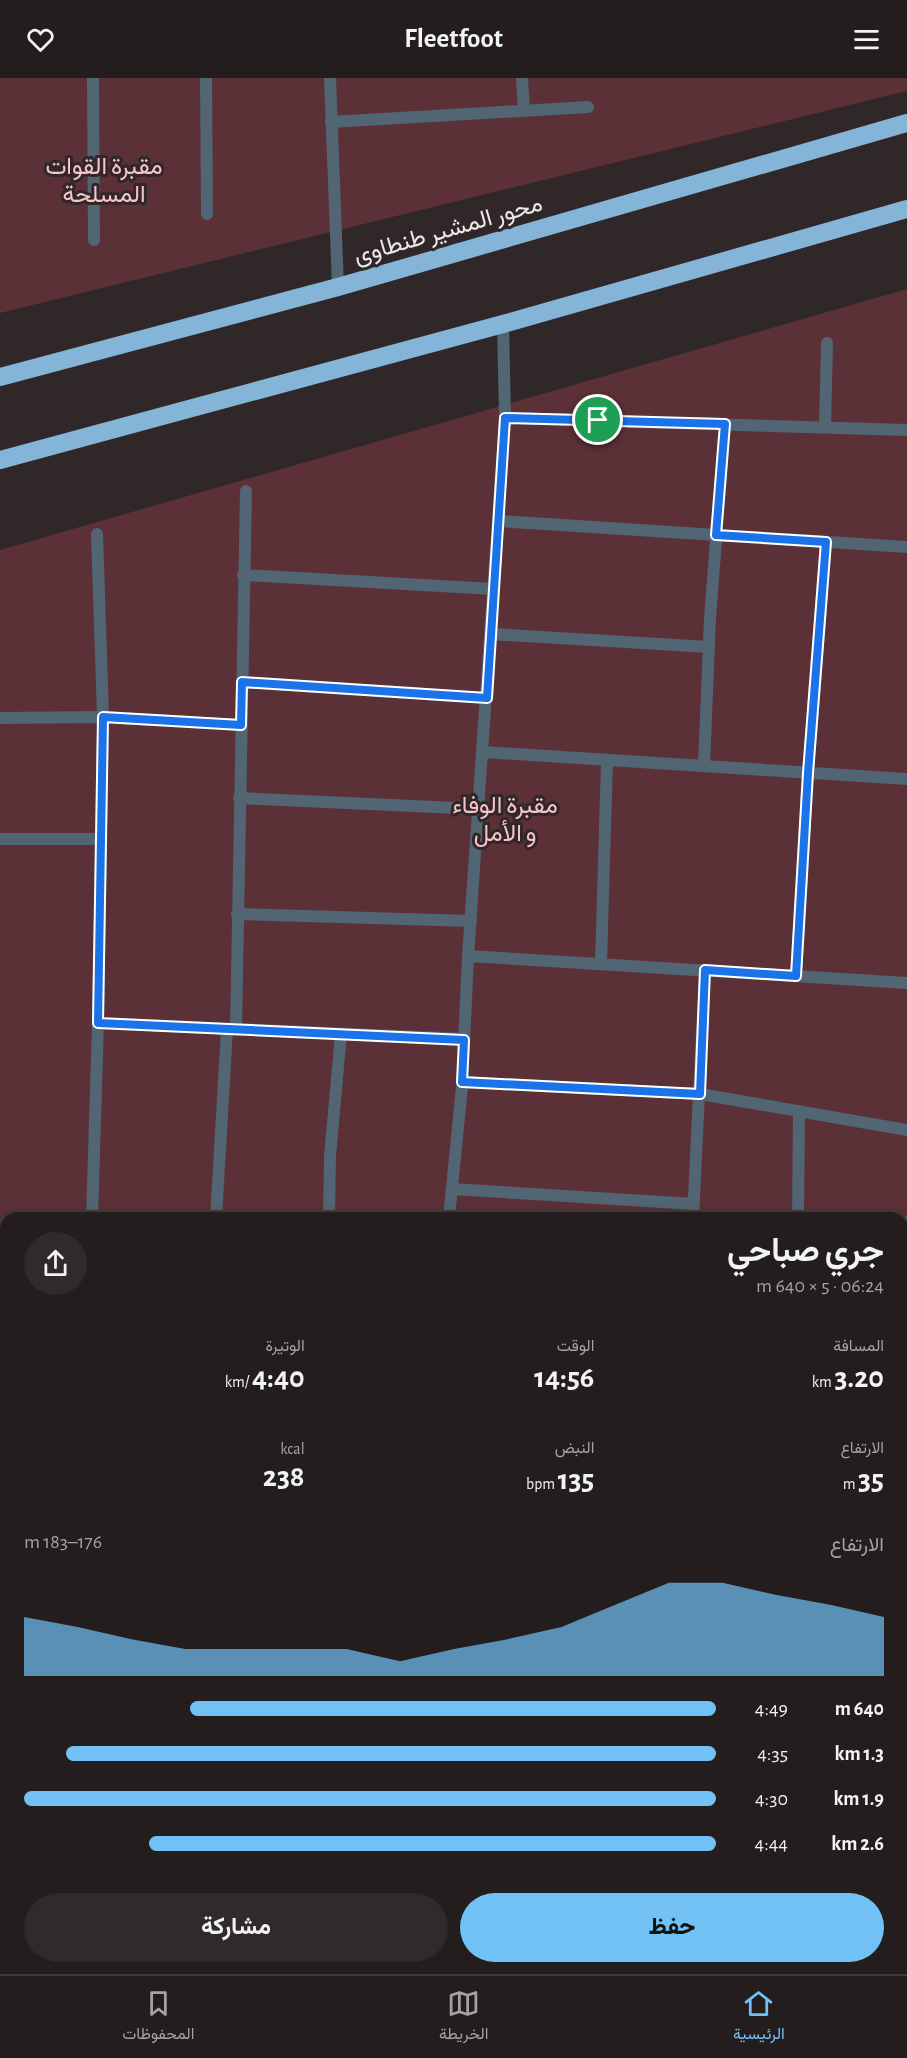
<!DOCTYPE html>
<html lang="ar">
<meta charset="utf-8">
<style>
:root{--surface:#241d1e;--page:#302a2b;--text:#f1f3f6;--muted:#a3a2a4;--line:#413b3c;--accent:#72c1f5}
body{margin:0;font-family:"Alegreya Sans",Vazirmatn,sans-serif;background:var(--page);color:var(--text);direction:rtl;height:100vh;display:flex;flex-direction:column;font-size:22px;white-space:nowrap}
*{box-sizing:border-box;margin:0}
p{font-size:20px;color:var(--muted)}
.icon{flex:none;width:33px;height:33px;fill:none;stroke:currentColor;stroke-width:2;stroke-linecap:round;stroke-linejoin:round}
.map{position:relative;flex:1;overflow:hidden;direction:ltr}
.drawer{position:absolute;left:0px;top:1134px;width:908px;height:762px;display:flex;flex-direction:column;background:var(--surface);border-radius:18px 18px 0 0;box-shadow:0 3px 15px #0003,0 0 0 2px var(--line);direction:rtl}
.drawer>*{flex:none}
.pin{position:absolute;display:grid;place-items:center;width:51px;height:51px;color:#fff;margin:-26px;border:3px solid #fff;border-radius:50%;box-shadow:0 2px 6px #0007}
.round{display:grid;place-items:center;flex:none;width:63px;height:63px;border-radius:32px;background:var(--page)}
.summary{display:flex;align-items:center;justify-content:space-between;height:102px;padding:0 24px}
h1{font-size:33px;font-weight:700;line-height:45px}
.metrics{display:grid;grid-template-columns:repeat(3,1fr);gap:9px;height:102px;padding:6px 24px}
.metrics div{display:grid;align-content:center}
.metrics b{font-size:30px;font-weight:700}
.metrics small{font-size:16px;font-weight:400}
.metrics p{font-size:16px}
.chart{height:168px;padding:12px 24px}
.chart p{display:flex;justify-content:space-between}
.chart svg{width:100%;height:108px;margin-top:6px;fill:var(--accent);opacity:.7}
.button{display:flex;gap:12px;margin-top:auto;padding:12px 24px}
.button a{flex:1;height:69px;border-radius:36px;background:var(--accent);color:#111;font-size:24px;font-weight:700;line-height:69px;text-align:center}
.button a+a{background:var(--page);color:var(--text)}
ul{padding:0 24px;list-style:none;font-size:20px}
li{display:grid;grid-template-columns:96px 72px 1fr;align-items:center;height:45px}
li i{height:15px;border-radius:8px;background:var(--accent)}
header{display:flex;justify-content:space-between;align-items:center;height:78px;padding:0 24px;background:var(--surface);font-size:27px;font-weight:700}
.menu{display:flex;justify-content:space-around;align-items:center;height:84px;border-top:2px solid var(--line);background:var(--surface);font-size:16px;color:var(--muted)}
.menu a{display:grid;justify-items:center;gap:3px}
.menu .active{color:var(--accent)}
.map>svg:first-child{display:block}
</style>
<header><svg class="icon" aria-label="menu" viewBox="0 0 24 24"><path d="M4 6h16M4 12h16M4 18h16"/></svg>Fleetfoot<svg class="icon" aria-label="heart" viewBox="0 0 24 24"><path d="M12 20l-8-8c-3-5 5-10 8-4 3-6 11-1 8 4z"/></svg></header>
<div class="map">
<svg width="907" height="1896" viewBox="0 0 907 1896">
<rect width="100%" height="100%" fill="#302728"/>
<!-- green -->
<path fill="#5c3037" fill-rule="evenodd" d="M0,0H907V13L0,235Z
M907,211V1896H0V472ZM6,1140H902V1890H6Z"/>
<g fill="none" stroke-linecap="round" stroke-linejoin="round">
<!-- lane -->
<path stroke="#516573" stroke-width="12" d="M93,0L94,162
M206,0L207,136
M330,0L338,209
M522,0L524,33
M331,44L588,29
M505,340L907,352
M825,349L827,265
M498,443L907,469
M97,456L103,639L241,647
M243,497L494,511
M491,556L709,569
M242,604L487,620
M0,640L103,639L98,945L92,1140
M484,674L907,701
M704,688L710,540L725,346
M239,720L479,731
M0,761H100
M237,836L471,843
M468,878L907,905
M601,885L607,682
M796,898L808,695L826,464
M98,945L464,961
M236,951L246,413
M462,1004L700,1016L907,1052
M452,1111L694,1126
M216,1140L227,951
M329,1140L330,1078L341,956
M449,1140L462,1009L468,878L505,340L503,246
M693,1140L705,892
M798,1140L799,1033
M0,1219H6
M902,1226L907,1144
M902,1248H907
M0,1462H6
M0,1585L6,1586
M0,1822H6
M66,1896V1890
M194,1896V1890
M416,1896V1890"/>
<!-- highway -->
<path stroke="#84b5d8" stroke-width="18" d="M0,299L338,209L907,45
M0,382L503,246L907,131"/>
</g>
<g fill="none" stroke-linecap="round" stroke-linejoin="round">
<!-- route casing -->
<g stroke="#fff" stroke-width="12">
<path id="route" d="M505,340L725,346L716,457L826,464L808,695L796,898L705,892L700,1016L462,1004L464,962L98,945L103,639L241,647L242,604L487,620Z"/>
</g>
<!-- route -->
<use href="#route" stroke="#1a73e8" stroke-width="8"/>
</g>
<g text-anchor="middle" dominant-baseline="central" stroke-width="6" stroke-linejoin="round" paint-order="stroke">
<!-- park labels -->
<g font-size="24" fill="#f8c3c9" stroke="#302728">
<text x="104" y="89">مقبرة القوات<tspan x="104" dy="28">المسلحة</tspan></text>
<text x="505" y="728">مقبرة الوفاء<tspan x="505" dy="28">و الأمل</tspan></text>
</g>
<!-- street labels -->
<g font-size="24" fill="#eee8e9" stroke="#302728">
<text transform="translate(448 152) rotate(-16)">محور المشير طنطاوى</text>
</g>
</g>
</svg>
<div class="pin" style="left:598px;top:342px;background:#1e9e55"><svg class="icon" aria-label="arrive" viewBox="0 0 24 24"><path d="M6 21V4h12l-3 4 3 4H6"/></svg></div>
<section class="drawer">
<div class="summary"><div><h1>جري صباحي</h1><p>06:24 · 5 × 640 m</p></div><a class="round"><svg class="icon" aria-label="share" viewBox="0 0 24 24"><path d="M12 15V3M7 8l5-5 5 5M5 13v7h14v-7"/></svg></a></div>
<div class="metrics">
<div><p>المسافة</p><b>3.20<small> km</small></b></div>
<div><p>الوقت</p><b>14:56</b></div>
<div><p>الوتيرة</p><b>4:40<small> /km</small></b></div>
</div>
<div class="metrics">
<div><p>الارتفاع</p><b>35<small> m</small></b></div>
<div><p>النبض</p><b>135<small> bpm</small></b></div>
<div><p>kcal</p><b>238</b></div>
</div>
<div class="chart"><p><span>الارتفاع</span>176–183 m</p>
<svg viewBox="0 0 160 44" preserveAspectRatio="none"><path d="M0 44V20L10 24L20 29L30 33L40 33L50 33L60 33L70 38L80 33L90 29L100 24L110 15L120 6L130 6L140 11L150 15L160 20V44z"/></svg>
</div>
<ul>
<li><b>640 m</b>4:49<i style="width:76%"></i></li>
<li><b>1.3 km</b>4:35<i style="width:94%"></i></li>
<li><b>1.9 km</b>4:30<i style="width:100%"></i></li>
<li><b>2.6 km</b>4:44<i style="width:82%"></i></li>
</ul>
<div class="button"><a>حفظ</a><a>مشاركة</a></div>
</section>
</div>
<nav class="menu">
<a class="active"><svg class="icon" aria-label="home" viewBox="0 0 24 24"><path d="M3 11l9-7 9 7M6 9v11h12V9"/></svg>الرئيسية</a>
<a><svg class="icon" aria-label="map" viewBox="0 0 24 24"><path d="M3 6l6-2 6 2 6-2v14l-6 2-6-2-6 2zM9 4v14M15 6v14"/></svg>الخريطة</a>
<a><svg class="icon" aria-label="saved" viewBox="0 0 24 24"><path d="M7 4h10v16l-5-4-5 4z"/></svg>المحفوظات</a>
</nav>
